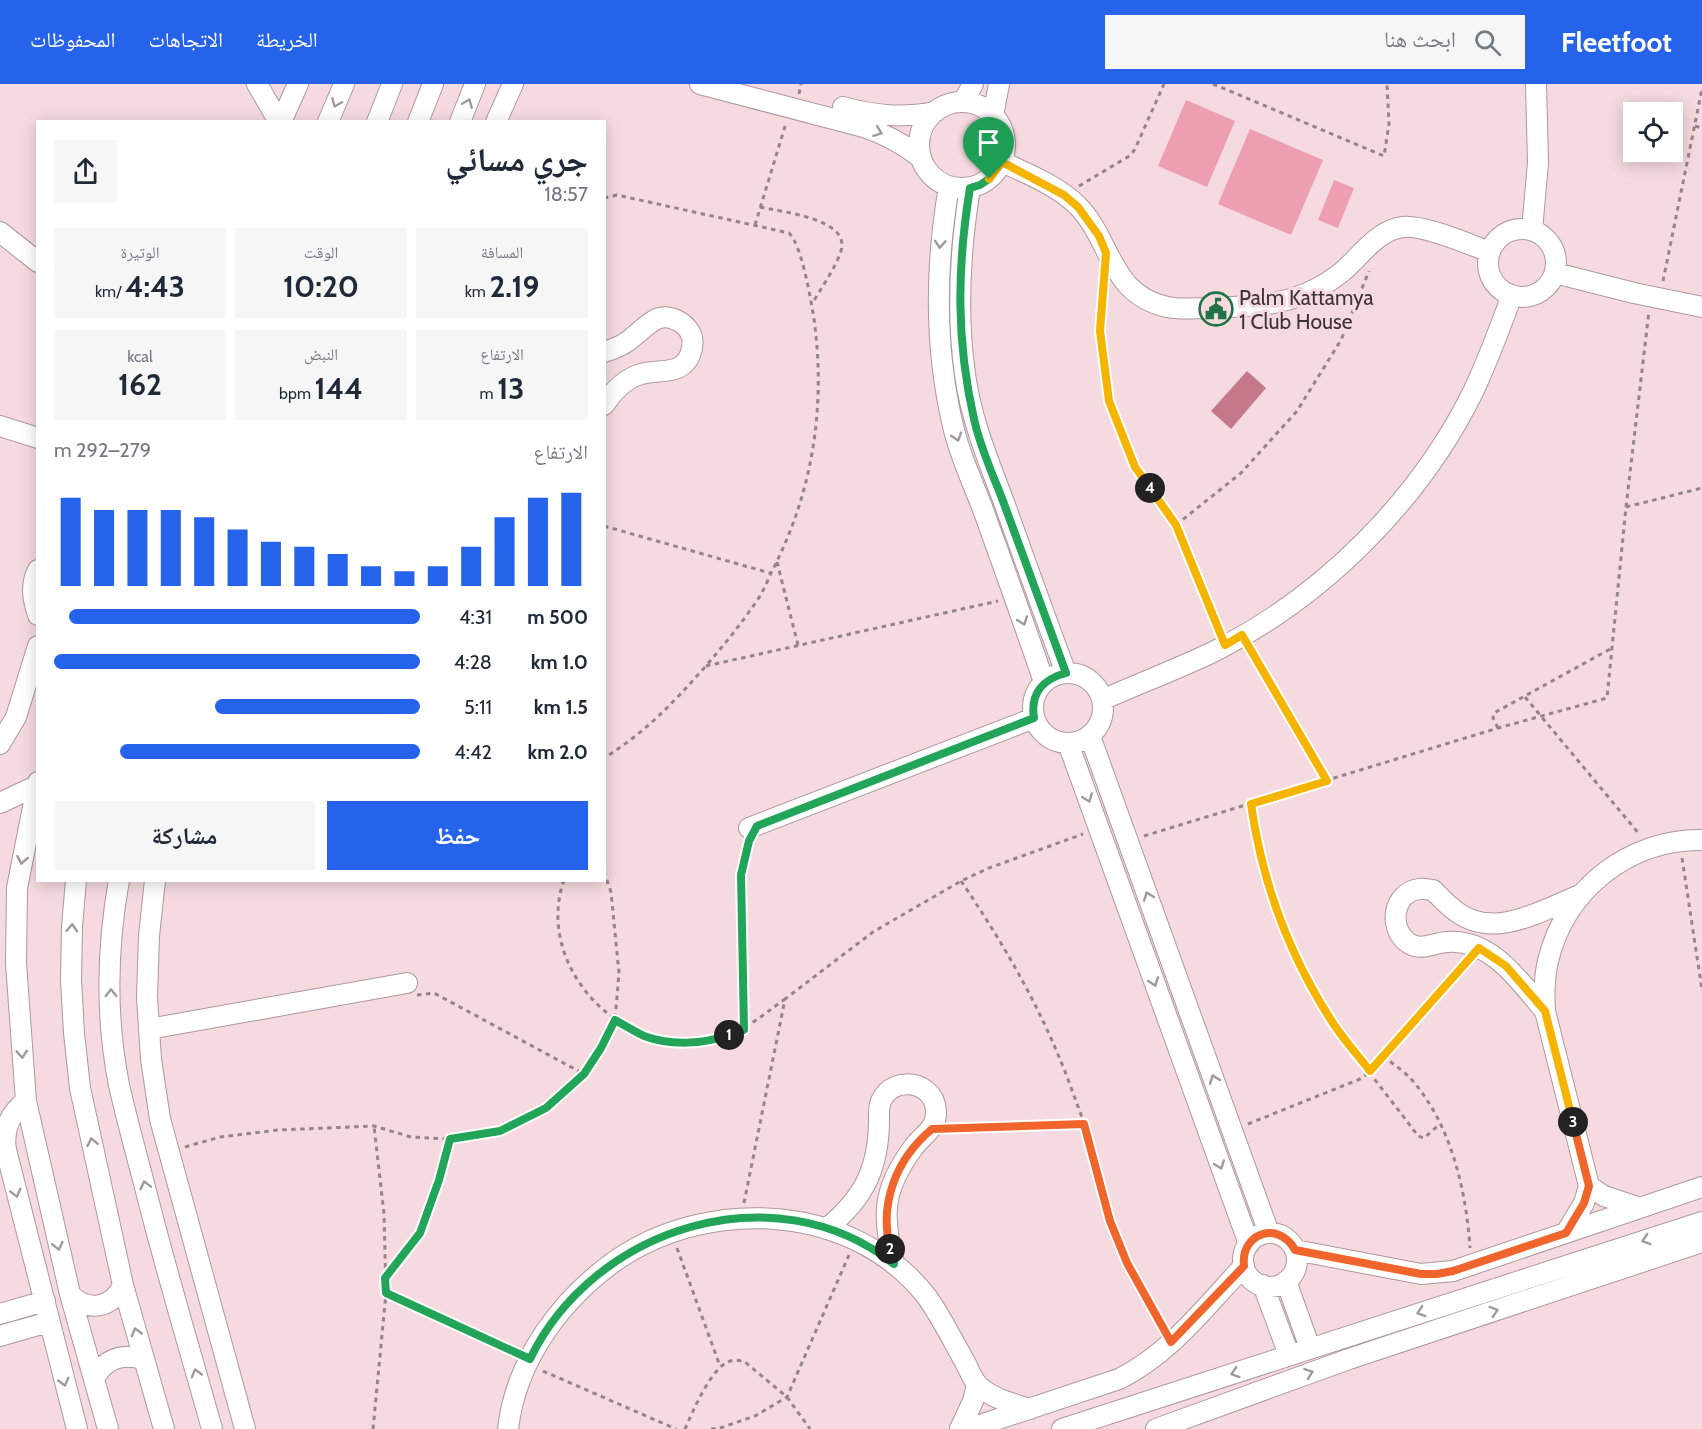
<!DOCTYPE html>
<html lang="ar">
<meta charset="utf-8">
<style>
:root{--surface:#fff;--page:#f6f6f7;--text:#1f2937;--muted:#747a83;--accent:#2563eb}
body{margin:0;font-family:Cabin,"Noto Naskh Arabic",sans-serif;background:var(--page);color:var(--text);direction:rtl;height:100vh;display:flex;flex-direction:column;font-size:22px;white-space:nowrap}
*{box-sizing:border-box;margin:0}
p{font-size:20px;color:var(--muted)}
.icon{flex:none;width:33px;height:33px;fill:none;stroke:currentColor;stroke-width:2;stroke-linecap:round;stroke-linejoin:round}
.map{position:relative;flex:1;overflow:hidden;direction:ltr}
.side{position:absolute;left:36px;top:36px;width:570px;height:762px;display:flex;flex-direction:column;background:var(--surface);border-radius:0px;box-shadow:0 3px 15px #0003;direction:rtl}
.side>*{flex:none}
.controls{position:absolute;left:1623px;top:18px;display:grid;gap:12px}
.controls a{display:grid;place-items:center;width:60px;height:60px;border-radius:0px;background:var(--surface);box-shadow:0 3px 15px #0003;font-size:30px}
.pin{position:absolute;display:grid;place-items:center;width:51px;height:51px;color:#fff;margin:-62px -26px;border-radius:50% 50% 50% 0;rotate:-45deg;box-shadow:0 0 6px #0007}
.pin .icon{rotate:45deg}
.km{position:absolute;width:30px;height:30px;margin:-15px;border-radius:50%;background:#222;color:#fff;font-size:16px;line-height:30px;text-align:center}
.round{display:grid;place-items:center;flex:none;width:63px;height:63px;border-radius:0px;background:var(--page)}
.headline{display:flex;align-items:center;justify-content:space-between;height:102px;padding:0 18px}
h1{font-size:33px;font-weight:700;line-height:45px}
.figures{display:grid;grid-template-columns:repeat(3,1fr);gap:9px;height:102px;padding:6px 18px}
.figures div{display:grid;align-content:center;border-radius:0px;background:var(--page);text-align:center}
.figures b{font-size:30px;font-weight:700}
.figures small{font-size:16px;font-weight:400}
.figures p{font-size:16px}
.chart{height:168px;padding:12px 18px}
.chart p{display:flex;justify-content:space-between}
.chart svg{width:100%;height:108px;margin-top:6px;stroke:var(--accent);stroke-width:6}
.primary-button{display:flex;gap:12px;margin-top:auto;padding:12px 18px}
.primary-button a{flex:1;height:69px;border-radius:0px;background:var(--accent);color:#fff;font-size:24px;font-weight:700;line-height:69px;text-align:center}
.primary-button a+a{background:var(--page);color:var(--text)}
ul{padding:0 18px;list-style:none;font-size:20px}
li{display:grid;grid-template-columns:96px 72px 1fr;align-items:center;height:45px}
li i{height:15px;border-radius:8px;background:var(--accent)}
header{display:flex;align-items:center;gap:36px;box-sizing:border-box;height:84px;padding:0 30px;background:var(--accent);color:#fff}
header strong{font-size:28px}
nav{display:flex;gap:33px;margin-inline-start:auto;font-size:21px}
.search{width:420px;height:54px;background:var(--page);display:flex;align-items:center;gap:15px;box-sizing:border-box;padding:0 21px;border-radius:0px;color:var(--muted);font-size:22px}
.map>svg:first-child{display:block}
</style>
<header>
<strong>Fleetfoot</strong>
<div class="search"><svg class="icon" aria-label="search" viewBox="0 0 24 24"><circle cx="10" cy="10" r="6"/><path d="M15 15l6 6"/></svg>ابحث هنا</div>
<nav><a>الخريطة</a><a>الاتجاهات</a><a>المحفوظات</a></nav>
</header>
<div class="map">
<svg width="1702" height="1345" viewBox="0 0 1702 1345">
<rect width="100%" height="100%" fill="#f5dadf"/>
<!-- green -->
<path fill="#ed9fb1" d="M1186,16L1235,37L1207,103L1158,82Z
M1250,45L1323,76L1291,151L1218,120Z
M1334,96L1354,104L1338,144L1318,136Z"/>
<!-- water -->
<path fill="#c6788b" d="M1247,287L1266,304L1231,345L1211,327Z"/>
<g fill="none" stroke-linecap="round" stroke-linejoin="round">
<!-- minor casing -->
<g stroke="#b0979c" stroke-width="22">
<path id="minor" d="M257,0L279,38
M700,0L864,43C885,50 902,59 920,73
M963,18L973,0
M919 61a43 43 0 1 1 86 0a43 43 0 1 1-86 0Z
M843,23C875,32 902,34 935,28
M993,32L999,0
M281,38L298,0
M328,38L344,0
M377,38L392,0
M418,38L433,0
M460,38L475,0
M496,38L513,0
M1002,78C1028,90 1056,101 1077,121C1112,156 1109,210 1167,223C1180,226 1196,224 1208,224C1258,223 1301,221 1342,188C1360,173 1377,146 1403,143C1425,141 1468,160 1490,168
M949,102C935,184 934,265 954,346C961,375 975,403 985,431C1005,487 1025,542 1044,598
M970,104C960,166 956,227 965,290C971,336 989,378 1005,421C1025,477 1045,533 1066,589
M1488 179a34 34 0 1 1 68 0a34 34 0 1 1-68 0Z
M1532,146L1538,79L1536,0
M0,148L38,178
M1555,189L1634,209L1702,223
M604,268C614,265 626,260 633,253C649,241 658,225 680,238C685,241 690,247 692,253C693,258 692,266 690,271C681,293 657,284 638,291C624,296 612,309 604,321
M0,342L38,354
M38,486C30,501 33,516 38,531
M1033 624a35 35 0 1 1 70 0a35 35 0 1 1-70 0Z
M1102,616C1140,599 1178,585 1215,567C1324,512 1419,417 1473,308C1488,276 1500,244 1512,211
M1090,652L1269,1149
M1068,659L1249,1160
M0,660L16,633L38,562
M38,698L17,804L16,879L26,1017L70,1210L108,1345
M0,719L36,702
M749,744L1034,634
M76,796L72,843L71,896L74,949L80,1004L123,1201L164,1345
M119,796C107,863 106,935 119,1001C127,1037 137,1072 146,1107C166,1187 190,1266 212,1345
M155,796L149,852L147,913L151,975L160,1035L245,1345
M1545,927C1520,898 1491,854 1447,858C1432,859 1420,868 1407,858C1388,843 1393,809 1419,805C1423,804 1429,806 1433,806C1440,813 1448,822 1457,828C1495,856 1542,826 1580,811
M149,945L407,899
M26,1017C9,1030 3,1046 6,1066L77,1345
M1589,1102L1604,1112L1640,1124
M826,1145C866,1113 880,1081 879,1030C878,991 934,991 936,1027C937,1045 922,1051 913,1064C882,1106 882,1132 894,1180
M1566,1149L1584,1119L1589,1102L1545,927C1544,910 1544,893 1548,877C1565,805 1629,755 1702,756
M1243 1176a27 27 0 1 1 54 0a27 27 0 1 1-54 0Z
M1295,1166L1421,1190L1453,1187L1702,1103
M1286,1197L1310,1264
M1263,1201L1289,1271
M70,1210C87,1229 113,1224 123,1201
M0,1230L45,1217
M0,1252L49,1238
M94,1295C104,1275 122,1269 143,1275
M508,1345C516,1275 562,1214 618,1175C712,1112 855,1120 927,1213C942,1234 953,1257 966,1280C969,1286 972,1294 977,1300C988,1313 1013,1320 1030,1325
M960,1345L973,1317L977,1301
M968,1345L1119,1295C1170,1270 1205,1223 1244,1182
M1062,1345L1702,1138
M1156,1345L1349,1275L1702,1158"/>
</g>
<!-- path -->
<path stroke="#968488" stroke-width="3" stroke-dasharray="4.5 4.5" stroke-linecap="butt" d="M1213,0L1384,72L1389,40L1387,0
M799,10L801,0
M1695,42L1702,44
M1079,102L1131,71L1135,65L1164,0
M604,114L617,111L789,149C802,161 811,217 814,235C826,322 813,408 772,487C768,496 764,506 758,515C742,539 724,561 705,583C673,619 646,648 604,674
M760,123C782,128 851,135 841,167C835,185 821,204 812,220
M755,141L786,39
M1104,195L1100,247L1109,317L1135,383L1176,441L1219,545
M1663,197L1702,5
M1626,423L1702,404
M1176,441L1241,389L1297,327L1341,256L1369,187
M604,442L770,489
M777,478L798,561
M1251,566L1327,697
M706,582L998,517
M1525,613L1640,751
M1498,644L1493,634L1494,629L1612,564
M1251,720C1262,797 1288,874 1332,938C1359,977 1390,1014 1418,1052L1424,1054L1440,1040
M1144,752L1498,644L1607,614L1626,423L1649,227
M1682,774L1702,906
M564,796C533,884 626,978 714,956C744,948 760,933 785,915
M961,797C1004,860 1042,926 1069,998C1075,1015 1082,1032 1087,1049C1096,1079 1100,1109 1110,1138C1123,1175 1142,1210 1163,1244
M417,911L434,909L584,990
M744,946L741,791L748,759
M1383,972C1393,980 1404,987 1412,996C1451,1041 1466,1105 1470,1164
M1248,1040L1360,995L1367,990L1468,877
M949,1044L1083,1040
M185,1063L220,1053L278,1046L374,1042L411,1053L450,1055L500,1047L546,1024L584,990L601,965L615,936L619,889L611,808L604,788
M744,1119L785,915L873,848L961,797L989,784L1083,750
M677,1164L720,1282
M386,1193L420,1149L439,1096L450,1055
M386,1209L515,1268
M543,1287L676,1345
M373,1345L386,1209L384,1130L374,1042
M685,1345C692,1329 710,1287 726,1279C732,1275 738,1276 745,1278L787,1313L810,1345
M711,1345L720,1344L755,1332L787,1313L849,1171"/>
<!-- minor -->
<use href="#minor" stroke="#fff" stroke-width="20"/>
</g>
<!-- one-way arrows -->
<defs><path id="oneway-chevron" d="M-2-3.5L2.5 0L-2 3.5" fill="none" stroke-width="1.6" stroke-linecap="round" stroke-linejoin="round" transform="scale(1.5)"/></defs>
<g stroke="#9e9a9a">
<use href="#oneway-chevron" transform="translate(336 19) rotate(113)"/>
<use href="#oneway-chevron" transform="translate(468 19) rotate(-68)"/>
<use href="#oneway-chevron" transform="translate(878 48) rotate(21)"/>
<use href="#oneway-chevron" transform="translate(940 160) rotate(94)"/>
<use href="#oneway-chevron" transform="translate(957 353) rotate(72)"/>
<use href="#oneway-chevron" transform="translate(1023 537) rotate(70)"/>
<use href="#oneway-chevron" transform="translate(1088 714) rotate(70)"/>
<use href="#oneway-chevron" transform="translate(22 776) rotate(100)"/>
<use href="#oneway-chevron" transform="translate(1148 812) rotate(-110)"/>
<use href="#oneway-chevron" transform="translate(72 844) rotate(-87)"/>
<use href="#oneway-chevron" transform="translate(1154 898) rotate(70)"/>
<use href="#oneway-chevron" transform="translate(111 909) rotate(-91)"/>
<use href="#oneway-chevron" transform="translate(22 970) rotate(86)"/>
<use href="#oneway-chevron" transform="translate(1214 995) rotate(-110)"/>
<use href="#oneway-chevron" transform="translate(92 1058) rotate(-102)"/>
<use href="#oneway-chevron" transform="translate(1220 1081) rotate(70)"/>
<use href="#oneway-chevron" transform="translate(145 1101) rotate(-104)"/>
<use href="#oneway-chevron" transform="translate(16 1109) rotate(76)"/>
<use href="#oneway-chevron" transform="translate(1646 1156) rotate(162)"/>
<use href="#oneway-chevron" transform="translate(58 1162) rotate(77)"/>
<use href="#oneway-chevron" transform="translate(1494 1227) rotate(-18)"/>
<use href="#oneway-chevron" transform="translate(1421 1228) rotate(162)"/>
<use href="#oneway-chevron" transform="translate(136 1248) rotate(-105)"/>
<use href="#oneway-chevron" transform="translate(196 1289) rotate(-106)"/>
<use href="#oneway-chevron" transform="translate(1235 1289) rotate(162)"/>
<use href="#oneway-chevron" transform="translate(1309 1289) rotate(-20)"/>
<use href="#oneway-chevron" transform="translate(64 1298) rotate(75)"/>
</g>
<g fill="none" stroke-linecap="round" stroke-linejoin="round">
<!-- split-1 casing -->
<g stroke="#fff" stroke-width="12">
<path id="split-1" d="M729,951L744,946L741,791L749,757L757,742L1034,634C1030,610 1043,595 1066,589C1045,532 1024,475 1003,417C993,391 980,363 974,335C956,256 957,183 970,104L980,101L989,95"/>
</g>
<!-- split-2 casing -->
<g stroke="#fff" stroke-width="12">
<path id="split-2" d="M729,951C703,960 671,962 644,952C634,947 624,941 615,936L601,964L584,990L546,1024L500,1047L450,1055L439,1096L420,1149L385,1194L386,1209L530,1275C594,1143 775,1086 894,1180L890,1165"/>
</g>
<!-- split-3 casing -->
<g stroke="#fff" stroke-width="12">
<path id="split-3" d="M890,1165C879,1119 896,1075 932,1045L1084,1040L1110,1137L1127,1179L1171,1258L1244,1182C1240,1149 1279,1136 1295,1166L1421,1190H1437L1453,1187L1566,1149L1584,1119L1589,1102L1573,1038"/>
</g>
<!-- split-4 casing -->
<g stroke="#fff" stroke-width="12">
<path id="split-4" d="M1150,404L1176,441L1225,561L1242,551L1327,697L1251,720C1262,798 1288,869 1331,936C1342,954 1357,970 1370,987L1479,864L1506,882L1545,927L1573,1038"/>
</g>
<!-- split-5 casing -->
<g stroke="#fff" stroke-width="12">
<path id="split-5" d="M989,95L1002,78L1064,111L1078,123L1099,152L1106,169L1100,247L1109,317L1135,383L1150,404"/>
</g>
<!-- split-1 -->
<use href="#split-1" stroke="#22a559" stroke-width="8"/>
<!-- split-2 -->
<use href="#split-2" stroke="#22a559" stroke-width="8"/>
<!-- split-3 -->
<use href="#split-3" stroke="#f0652b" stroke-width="8"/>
<!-- split-4 -->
<use href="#split-4" stroke="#f5b400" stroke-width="8"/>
<!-- split-5 -->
<use href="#split-5" stroke="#f5b400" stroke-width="8"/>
</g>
<!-- icons -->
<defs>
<g id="civic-ring" transform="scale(1.725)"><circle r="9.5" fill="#f5dadf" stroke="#207345" stroke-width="1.5"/><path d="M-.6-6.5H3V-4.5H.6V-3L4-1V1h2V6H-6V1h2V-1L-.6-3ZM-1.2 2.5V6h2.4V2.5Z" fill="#207345"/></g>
</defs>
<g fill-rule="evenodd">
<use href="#civic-ring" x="1216" y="225"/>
</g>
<g text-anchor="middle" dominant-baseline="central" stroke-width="6" stroke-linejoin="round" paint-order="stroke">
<!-- poi labels -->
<g font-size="21" fill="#3e3436" stroke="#f5dadf" text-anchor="start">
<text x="1239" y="213">Palm Kattamya<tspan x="1239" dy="24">1 Club House</tspan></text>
</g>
</g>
</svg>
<div class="controls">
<a><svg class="icon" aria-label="locate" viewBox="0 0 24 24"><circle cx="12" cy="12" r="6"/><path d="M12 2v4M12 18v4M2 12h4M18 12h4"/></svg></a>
</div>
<div class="pin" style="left:989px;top:95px;background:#1e9e55"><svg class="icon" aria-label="arrive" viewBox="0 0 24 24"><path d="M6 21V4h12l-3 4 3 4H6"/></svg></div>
<b class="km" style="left:729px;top:951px">1</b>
<b class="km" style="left:890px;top:1165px">2</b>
<b class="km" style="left:1573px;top:1038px">3</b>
<b class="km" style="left:1150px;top:404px">4</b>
<section class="side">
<div class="headline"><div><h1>جري مسائي</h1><p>18:57</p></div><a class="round"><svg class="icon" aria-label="share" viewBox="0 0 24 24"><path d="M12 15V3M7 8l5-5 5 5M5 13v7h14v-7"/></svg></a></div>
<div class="figures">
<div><p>المسافة</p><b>2.19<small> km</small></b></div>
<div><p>الوقت</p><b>10:20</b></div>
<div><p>الوتيرة</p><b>4:43<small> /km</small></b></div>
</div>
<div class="figures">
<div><p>الارتفاع</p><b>13<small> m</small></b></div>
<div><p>النبض</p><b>144<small> bpm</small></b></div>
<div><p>kcal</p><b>162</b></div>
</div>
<div class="chart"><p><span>الارتفاع</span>279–292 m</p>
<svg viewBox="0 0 160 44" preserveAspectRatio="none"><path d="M5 44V8M15 44V13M25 44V13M35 44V13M45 44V16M55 44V21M65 44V26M75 44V28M85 44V31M95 44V36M105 44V38M115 44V36M125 44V28M135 44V16M145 44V8M155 44V6"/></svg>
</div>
<ul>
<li><b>500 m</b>4:31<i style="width:96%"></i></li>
<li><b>1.0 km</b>4:28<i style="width:100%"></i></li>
<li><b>1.5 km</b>5:11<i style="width:56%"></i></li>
<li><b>2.0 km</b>4:42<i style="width:82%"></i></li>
</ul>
<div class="primary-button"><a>حفظ</a><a>مشاركة</a></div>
</section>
</div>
